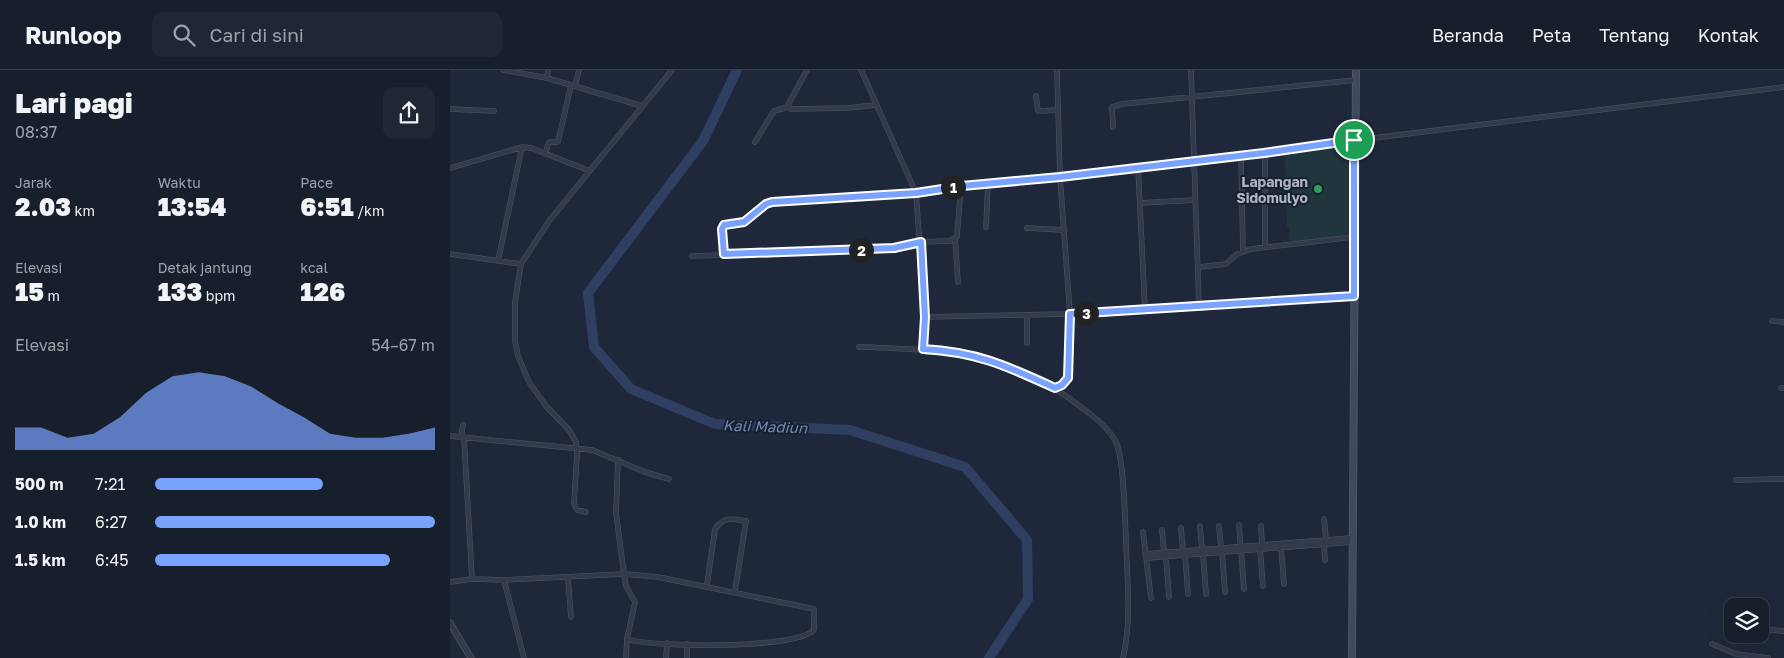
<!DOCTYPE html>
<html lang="id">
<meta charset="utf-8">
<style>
:root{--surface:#171e2c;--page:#202734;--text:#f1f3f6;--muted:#9ea2a9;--line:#363c48;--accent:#7aa2ff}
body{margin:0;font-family:"Golos Text",sans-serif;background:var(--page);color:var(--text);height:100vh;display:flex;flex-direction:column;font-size:19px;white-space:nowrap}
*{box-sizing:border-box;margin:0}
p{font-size:16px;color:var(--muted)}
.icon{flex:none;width:28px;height:28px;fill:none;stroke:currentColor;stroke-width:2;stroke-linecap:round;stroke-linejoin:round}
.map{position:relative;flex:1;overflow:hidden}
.details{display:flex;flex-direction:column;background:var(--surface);width:450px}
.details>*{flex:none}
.tools{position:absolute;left:1274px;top:528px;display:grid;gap:10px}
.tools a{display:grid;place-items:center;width:45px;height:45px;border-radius:10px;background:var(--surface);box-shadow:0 5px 20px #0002,0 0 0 1px var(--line);font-size:25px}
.pin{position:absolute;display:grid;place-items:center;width:42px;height:42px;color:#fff;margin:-21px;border:2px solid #fff;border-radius:50%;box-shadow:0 1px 5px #0007}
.km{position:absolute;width:25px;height:25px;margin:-12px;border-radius:50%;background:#222;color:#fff;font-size:14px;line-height:25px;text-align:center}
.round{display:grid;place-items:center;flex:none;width:52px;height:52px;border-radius:10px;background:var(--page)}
.summary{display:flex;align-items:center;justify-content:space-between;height:85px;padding:0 15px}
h1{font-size:28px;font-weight:800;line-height:38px}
.metrics{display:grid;grid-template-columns:repeat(3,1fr);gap:8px;height:85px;padding:5px 15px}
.metrics div{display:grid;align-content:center}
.metrics b{font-size:25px;font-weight:800}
.metrics small{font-size:14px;font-weight:400}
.metrics p{font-size:14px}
.chart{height:140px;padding:10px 15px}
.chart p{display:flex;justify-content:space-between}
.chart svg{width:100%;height:90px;margin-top:5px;fill:var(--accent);opacity:.7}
ul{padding:0 15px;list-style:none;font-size:16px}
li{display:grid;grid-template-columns:80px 60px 1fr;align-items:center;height:38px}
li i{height:12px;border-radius:6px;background:var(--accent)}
header{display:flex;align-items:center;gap:30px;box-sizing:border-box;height:70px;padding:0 25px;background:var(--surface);border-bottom:1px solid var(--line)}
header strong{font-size:24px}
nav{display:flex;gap:28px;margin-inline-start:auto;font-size:18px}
.search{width:350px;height:45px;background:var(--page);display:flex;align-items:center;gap:12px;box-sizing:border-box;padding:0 18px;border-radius:10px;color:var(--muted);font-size:19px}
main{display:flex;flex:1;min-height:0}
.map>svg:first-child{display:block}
</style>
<header>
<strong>Runloop</strong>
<div class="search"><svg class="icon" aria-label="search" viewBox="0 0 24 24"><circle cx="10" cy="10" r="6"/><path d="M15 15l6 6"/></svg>Cari di sini</div>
<nav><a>Beranda</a><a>Peta</a><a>Tentang</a><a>Kontak</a></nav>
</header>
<main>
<section class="details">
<div class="summary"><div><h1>Lari pagi</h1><p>08:37</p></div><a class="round"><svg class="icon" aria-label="share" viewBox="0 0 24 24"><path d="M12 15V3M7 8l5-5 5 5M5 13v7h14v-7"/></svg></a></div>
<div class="metrics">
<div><p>Jarak</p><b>2.03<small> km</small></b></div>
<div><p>Waktu</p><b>13:54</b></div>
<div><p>Pace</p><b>6:51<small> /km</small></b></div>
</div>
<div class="metrics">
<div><p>Elevasi</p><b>15<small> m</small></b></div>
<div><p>Detak jantung</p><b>133<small> bpm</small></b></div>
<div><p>kcal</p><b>126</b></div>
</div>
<div class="chart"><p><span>Elevasi</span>54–67 m</p>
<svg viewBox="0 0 160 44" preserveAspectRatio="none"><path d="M0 44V33L10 33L20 38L30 36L40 28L50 16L60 8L70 6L80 8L90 13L100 21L110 28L120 36L130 38L140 38L150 36L160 33V44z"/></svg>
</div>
<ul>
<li><b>500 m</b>7:21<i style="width:60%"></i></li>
<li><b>1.0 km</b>6:27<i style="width:100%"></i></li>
<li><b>1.5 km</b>6:45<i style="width:84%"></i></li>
</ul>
</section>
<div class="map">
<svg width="1334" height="588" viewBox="0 0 1334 588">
<rect width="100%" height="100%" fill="#1f283b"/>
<!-- green -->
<path fill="#21363c" d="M901,72L900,166L842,173V170H839V157H837L835,81Z"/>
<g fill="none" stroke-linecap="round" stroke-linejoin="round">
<!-- river -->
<path stroke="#2f3f62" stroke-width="10" d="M287,0L253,71L138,223L144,277L181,319L265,354L400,360L515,397L577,470L578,529L539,588"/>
<!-- minor casing -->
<g stroke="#4d5565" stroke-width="5.5">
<path id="minor" d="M53,0L97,8L192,36
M357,0L338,35L340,39L398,38L426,35
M411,0L466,123L475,247L473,279
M741,0L749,236
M97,8L98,0
M125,16L129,0
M586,26L588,41L608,40
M0,39L44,41
M663,57L662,37L672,34L906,10
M305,72L324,41L338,37
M815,83V177
M95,84L99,72H108L121,15
M791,86L793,181
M688,97L695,239
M0,98L72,77L81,78L140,101
M690,133L745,130
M536,157L538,113
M577,158L614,160
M505,168L508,212
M0,184L71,194
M274,184L272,159L274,155L294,152L316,134L322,132L431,126L610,107L1334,17
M242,186L444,179L471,172L500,171L507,166L511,116
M48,191L72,77
M749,197L776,194L787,184L801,179L904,167
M577,246V273
M475,247L620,244L904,227
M1322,251L1334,252
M409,277C494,280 562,282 631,337C644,347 659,358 666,372C674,389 675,449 676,471C677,510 682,549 673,588
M605,318L612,315L619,308L620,244L610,107L607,0
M1331,318H1334
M0,366L142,380L195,402L219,409
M11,367L13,355
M14,367L22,509
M1286,410L1334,409
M136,442L127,440L124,433L127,385L126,372L119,360L96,336L79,312L68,286L65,271V232L71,194L99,151L222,0
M874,449L876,469
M789,455L794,519
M750,456L752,479
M769,456L771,478
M811,456L812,474
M731,458L733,481
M712,460L714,482
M693,462L701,528
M874,474L875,490
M831,477L834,514
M810,479L813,516
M772,482L775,522
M695,484L902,468
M753,484L756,524
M735,485L738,524
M716,487L719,527
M697,488L902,472
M118,508L121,547
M54,510L74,588
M0,512L22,509L54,510L174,504L208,507L364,539V560C347,579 203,578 177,569L185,532L176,516L174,504L166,443L168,390
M257,515L265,459C274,446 282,449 296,451L285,521
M1321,560L1334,561
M1262,574L1286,584L1318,588
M176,588L177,568
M216,588L217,573
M237,588V574"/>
</g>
<!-- tertiary casing -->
<g stroke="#4d5565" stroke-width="7">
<path id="tertiary" d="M0,553L21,588"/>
</g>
<!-- secondary casing -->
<g stroke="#4d5565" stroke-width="8">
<path id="secondary" d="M902,588L906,0"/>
</g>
<!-- minor -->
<use href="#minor" stroke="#333a4b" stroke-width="4.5"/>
<!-- tertiary -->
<use href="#tertiary" stroke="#333a4b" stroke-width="5.5"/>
<!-- secondary -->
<use href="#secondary" stroke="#40495e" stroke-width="6"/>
</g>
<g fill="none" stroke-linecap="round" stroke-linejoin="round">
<!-- route casing -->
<g stroke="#fff" stroke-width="10">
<path id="route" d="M904,70V226L620,244L618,308L612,315L605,318C557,296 528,282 473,279L475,247L471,172L444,178L274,184L272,159L274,155L294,152L316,134L322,132L466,123L512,116L610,107L814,83Z"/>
</g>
<!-- route -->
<use href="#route" stroke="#7aa2ff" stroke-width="6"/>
</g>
<!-- markers -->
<circle fill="#2e9e5b" stroke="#18202f" stroke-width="2" cx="868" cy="119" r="5"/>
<g text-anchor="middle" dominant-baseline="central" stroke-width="4" stroke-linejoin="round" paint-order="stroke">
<!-- poi labels -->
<g font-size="14" font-weight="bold" fill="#adb5c7" stroke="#18202f" text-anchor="end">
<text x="858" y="111">Lapangan<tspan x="858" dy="16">Sidomulyo</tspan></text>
</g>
<!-- water labels -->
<g font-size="15" font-style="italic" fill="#7288b2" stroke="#18202f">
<text transform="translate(315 356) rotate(2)">Kali Madiun</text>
</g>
</g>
</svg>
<div class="tools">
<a><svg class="icon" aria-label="layers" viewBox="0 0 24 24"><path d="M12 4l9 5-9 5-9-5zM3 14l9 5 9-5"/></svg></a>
</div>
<div class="pin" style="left:904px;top:70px;background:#1e9e55"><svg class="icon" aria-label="arrive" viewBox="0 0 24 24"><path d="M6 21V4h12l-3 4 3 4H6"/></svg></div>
<b class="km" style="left:503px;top:117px">1</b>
<b class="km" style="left:411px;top:180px">2</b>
<b class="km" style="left:636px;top:243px">3</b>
</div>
</main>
